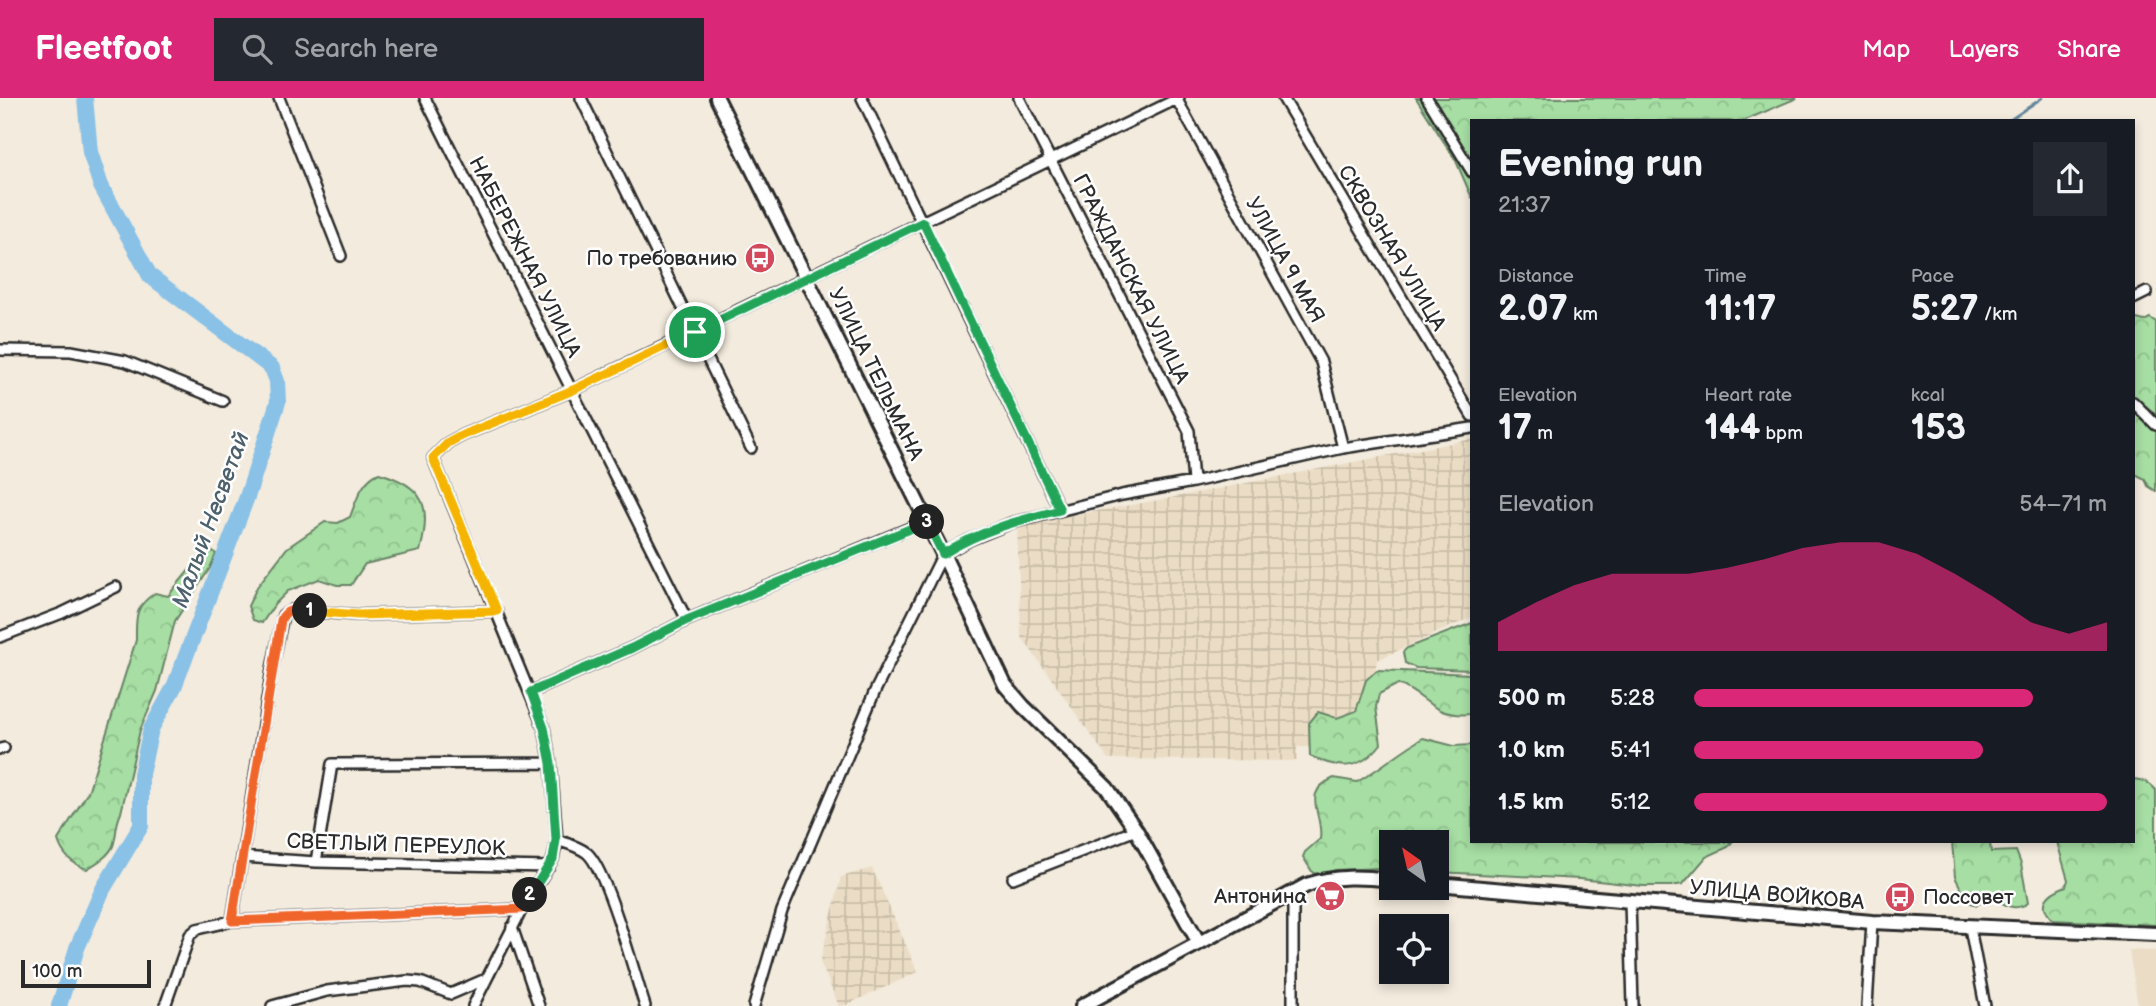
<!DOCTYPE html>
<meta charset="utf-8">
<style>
:root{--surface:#171b24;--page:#242831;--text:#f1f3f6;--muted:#9ea1a6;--accent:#db2777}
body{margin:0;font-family:"Balsamiq Sans",sans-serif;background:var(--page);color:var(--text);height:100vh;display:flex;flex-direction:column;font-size:26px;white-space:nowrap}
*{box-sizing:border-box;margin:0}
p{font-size:23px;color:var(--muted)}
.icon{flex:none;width:38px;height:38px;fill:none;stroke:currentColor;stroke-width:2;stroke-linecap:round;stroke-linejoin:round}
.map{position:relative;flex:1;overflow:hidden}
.details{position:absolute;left:1470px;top:21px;width:665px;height:724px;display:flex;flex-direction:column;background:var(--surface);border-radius:0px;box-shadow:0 4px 10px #0003}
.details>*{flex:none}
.needle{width:46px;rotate:326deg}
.tools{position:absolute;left:1379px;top:732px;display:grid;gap:14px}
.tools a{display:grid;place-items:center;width:70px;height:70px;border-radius:0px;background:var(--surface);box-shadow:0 4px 10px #0003;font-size:35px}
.scale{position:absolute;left:21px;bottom:18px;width:130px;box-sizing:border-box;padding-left:7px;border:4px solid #2b2b2b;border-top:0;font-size:19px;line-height:24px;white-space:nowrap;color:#2b2b2b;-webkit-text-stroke:5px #fff;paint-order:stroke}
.pin{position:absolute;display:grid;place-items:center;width:60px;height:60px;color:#fff;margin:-30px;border:4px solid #fff;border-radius:50%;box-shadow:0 2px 7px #0007}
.km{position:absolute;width:35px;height:35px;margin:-18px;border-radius:50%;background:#222;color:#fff;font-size:19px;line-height:35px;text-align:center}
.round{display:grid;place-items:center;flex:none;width:74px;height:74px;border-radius:0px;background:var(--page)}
.head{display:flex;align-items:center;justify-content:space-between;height:119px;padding:0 28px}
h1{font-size:38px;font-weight:700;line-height:52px}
.metrics{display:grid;grid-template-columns:repeat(3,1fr);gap:10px;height:119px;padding:7px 28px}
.metrics div{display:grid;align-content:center}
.metrics b{font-size:35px;font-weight:700}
.metrics small{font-size:19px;font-weight:400}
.metrics p{font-size:19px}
.chart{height:196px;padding:14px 28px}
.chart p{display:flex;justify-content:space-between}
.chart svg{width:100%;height:126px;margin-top:7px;fill:var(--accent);opacity:.7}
ul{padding:0 28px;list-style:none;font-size:23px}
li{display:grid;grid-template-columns:112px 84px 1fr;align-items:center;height:52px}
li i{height:18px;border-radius:9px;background:var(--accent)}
header{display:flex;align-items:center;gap:42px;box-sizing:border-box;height:98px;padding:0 35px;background:var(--accent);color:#fff}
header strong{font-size:33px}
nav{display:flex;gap:38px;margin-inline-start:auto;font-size:24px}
.search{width:490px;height:63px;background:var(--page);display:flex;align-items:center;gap:18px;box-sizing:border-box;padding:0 24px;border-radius:0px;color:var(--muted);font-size:26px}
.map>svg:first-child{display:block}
</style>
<header>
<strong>Fleetfoot</strong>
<div class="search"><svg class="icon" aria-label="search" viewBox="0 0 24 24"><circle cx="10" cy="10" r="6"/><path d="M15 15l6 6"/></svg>Search here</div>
<nav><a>Map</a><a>Layers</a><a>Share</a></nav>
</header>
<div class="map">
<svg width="2156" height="908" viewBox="0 0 2156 908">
<defs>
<pattern id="industrial-grid" width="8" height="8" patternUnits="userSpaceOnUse" patternTransform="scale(1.75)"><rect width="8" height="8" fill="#ebddc5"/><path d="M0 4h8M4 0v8" fill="none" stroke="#cabea9"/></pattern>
<pattern id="forest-crowns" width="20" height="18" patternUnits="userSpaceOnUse" patternTransform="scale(1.75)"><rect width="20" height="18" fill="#a6dea3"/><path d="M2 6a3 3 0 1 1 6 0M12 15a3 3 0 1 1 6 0" fill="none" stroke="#8fbf8c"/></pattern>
</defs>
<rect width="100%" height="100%" fill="#f3ebdd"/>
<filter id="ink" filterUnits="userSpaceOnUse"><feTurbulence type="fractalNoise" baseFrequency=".0143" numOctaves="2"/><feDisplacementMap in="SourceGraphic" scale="14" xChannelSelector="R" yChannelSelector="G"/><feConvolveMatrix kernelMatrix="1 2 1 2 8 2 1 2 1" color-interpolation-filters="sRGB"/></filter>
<g filter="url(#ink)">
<!-- built -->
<path fill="#ebddc5" d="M2129,852L2156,853V908H2138Z"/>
<!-- industrial -->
<path fill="url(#industrial-grid)" d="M1472,341V519L1377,562L1363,650L1297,649V663L1108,661L1021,538L1017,427L1170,400Z
M872,770L918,874L844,908H839L820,864L821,860L841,779Z"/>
<!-- forest -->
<path fill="url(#forest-crowns)" stroke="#688467" stroke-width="2" d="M1416,0H1797L1743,23H1472V100L1456,63Z
M2133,220L2144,223L2150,220L2156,224V316L2133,298Z
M2133,309L2156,333V393L2148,388L2145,381L2133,375Z
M379,375C425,388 432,409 420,453L365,466L351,487H337L319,481L288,493L275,506L262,525L253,522L248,508L257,489L287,450L325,424L338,425L350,419C357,401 361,383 379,375Z
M213,453L216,456L210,470L175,523L157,593L140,632L121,715C115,727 117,737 113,748C108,759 96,765 87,771C72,766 62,756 58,742L88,694L136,542C136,519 134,509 155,495L168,498L199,460Z
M1472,525V572L1416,570L1405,565L1403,554L1407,550Z
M1377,572L1472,576V616C1431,620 1430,599 1398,586L1379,596L1376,609L1381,646C1360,673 1339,672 1310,658L1309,625L1318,614L1337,620L1356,613L1366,582Z
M1423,640L1454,648L1472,647V744H1732L1728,749L1706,759L1683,786L1671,788H1643L1580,781L1437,774V744H1391V765L1382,770L1335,772L1323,776L1313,775L1303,759L1305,754L1320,741C1324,715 1299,695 1334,680L1357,684C1380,671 1400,653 1423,640Z
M2133,681C2144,682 2149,684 2156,692V827L2053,822C2036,805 2048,795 2066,788L2068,782L2057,744H2133Z
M1952,744H1990L1991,754L2016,753L2021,766L2028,805C2015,814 2003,807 1992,798L1977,807L1968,804L1955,779Z"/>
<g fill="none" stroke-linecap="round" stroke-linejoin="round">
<!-- stream -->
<path stroke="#63859c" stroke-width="2.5" d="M2008,23L2042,0"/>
<!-- river -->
<path stroke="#89c1e7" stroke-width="16" d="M59,908L77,850L103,791L141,728V676L151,631L174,589L247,399L278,304L277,283L272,270L150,178L101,88L90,54L85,0"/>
<!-- street casing -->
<g stroke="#2b2b2b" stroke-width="14">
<path id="street" d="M279,0L341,158
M425,0L687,522
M581,0L751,350
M862,0L1060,412
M1019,0L1189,333L1193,384
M1176,0L1321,264L1343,350
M1283,0L1472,318
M1427,0L1472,74
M2133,201L2147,194
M0,252L71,253L125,263L223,303
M2133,304L2156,327
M0,539L62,515L116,489
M531,594L632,550L687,522L927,423
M0,651L4,650
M557,742C566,745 578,748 587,755C607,772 635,878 645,908
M242,759L316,764L549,769
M316,764L332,666L551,665
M1013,780L1136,732
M1293,795V908
M1630,803L1633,908
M232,823L272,571L283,517L292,512L358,517L497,513
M512,829L539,908
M1970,830L1985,908
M165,908L190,837L197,831L232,823L522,811
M272,908L327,893L407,883L420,884L451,896L486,881
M473,908L522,811L553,761L557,742L551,665L544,630L433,360L448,345L463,337L573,292L1179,0
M754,908L782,813L875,593L943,456L969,442L1011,425L1122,397L1193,384L1343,350L1472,330
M1867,908L1872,824"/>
</g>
<!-- secondary casing -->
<g stroke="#2b2b2b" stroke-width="18">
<path id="secondary" d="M717,0L943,456L1005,587L1023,608L1107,690L1136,732L1199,845
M1437,786L1872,824L2156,836
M1082,908L1307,787C1335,777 1363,779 1391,782"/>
</g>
<!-- street -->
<use href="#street" stroke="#fff" stroke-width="9"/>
<!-- secondary -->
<use href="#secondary" stroke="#fff" stroke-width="12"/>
</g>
</g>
<g fill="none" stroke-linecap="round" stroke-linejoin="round" filter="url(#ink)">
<!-- split-1 casing -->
<g stroke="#fff" stroke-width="14">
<path id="split-1" d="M310,513L358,517L497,513L433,360L448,345L463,337L573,292L695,234"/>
</g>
<!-- split-2 casing -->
<g stroke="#fff" stroke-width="14">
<path id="split-2" d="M310,513C298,512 286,509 281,522L232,823L522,811L530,797"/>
</g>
<!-- split-3 casing -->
<g stroke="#fff" stroke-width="14">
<path id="split-3" d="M530,797L553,761L556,742L551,665L544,630L531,594L632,550L687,522L927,424"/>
</g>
<!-- split-4 casing -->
<g stroke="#fff" stroke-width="14">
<path id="split-4" d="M695,234L923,124L1060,412C1019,422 979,433 943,456L927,424"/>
</g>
<!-- split-1 -->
<use href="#split-1" stroke="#f5b400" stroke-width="9"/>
<!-- split-2 -->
<use href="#split-2" stroke="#f0652b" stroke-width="9"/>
<!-- split-3 -->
<use href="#split-3" stroke="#22a559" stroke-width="9"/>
<!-- split-4 -->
<use href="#split-4" stroke="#22a559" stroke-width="9"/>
</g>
<!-- icons -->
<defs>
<g id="bus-disc" transform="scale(1.575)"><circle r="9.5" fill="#d1495b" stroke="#fff"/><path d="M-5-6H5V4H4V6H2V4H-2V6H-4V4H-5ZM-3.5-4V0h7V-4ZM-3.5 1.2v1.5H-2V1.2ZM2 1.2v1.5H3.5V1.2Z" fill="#fff"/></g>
<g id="supermarket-disc" transform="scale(1.575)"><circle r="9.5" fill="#d1495b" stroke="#fff"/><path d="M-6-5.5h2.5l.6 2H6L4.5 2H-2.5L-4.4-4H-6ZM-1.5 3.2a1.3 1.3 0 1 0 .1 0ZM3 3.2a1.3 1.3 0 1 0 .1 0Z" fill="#fff"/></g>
</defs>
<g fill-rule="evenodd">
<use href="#bus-disc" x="760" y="160"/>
<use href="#supermarket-disc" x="1330" y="798"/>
<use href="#bus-disc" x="1900" y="799"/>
</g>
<g text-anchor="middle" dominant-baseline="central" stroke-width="5" stroke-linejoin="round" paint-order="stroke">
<!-- street labels -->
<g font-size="21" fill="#2b2b2b" stroke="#fff">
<text transform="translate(1392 150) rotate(59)">СКВОЗНАЯ УЛИЦА</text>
<text transform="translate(525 159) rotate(63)">НАБЕРЕЖНАЯ УЛИЦА</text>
<text transform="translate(1285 162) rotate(61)">УЛИЦА 9 МАЯ</text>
<text transform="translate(1131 181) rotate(63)">ГРАЖДАНСКАЯ УЛИЦА</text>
<text transform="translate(876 276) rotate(64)">УЛИЦА ТЕЛЬМАНА</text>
<text transform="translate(396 747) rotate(2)">СВЕТЛЫЙ ПЕРЕУЛОК</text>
<text transform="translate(1777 797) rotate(5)">УЛИЦА ВОЙКОВА</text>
</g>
<!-- poi labels -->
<g font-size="21" fill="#2b2b2b" stroke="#fff" text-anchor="end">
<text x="737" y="160">По требованию</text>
<text x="1307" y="798">Антонина</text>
<text x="1923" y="799" text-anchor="start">Поссовет</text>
</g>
<!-- water labels -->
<g font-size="23" font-style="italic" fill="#4c606d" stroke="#fff">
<text transform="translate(211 422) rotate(-70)">Малый Несветай</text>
</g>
</g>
</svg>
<div class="tools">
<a><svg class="needle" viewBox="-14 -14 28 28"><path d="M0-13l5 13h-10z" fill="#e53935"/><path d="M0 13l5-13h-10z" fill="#9ea1a6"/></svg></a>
<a><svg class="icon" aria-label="locate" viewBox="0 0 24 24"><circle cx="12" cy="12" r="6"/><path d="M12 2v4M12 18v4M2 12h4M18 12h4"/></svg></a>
</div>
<div class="scale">100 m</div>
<div class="pin" style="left:695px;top:234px;background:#1e9e55"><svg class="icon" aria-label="arrive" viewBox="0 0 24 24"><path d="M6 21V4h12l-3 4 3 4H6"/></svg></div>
<b class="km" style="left:310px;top:513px">1</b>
<b class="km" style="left:530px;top:797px">2</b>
<b class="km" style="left:927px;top:424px">3</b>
<section class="details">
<div class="head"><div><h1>Evening run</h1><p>21:37</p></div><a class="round"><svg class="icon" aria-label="share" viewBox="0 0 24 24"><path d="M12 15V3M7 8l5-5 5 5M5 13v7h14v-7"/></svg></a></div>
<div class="metrics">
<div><p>Distance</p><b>2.07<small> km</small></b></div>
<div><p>Time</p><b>11:17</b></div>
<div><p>Pace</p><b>5:27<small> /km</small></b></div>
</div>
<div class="metrics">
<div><p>Elevation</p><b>17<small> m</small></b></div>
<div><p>Heart rate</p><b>144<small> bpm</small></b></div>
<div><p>kcal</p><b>153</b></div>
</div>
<div class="chart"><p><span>Elevation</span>54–71 m</p>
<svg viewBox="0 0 160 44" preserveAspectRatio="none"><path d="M0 44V34L10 27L20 21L30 17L40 17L50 17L60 15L70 12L80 8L90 6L100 6L110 10L120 17L130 25L140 34L150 38L160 34V44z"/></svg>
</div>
<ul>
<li><b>500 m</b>5:28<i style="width:82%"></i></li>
<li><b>1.0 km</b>5:41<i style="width:70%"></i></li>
<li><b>1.5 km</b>5:12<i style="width:100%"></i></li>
</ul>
</section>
</div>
